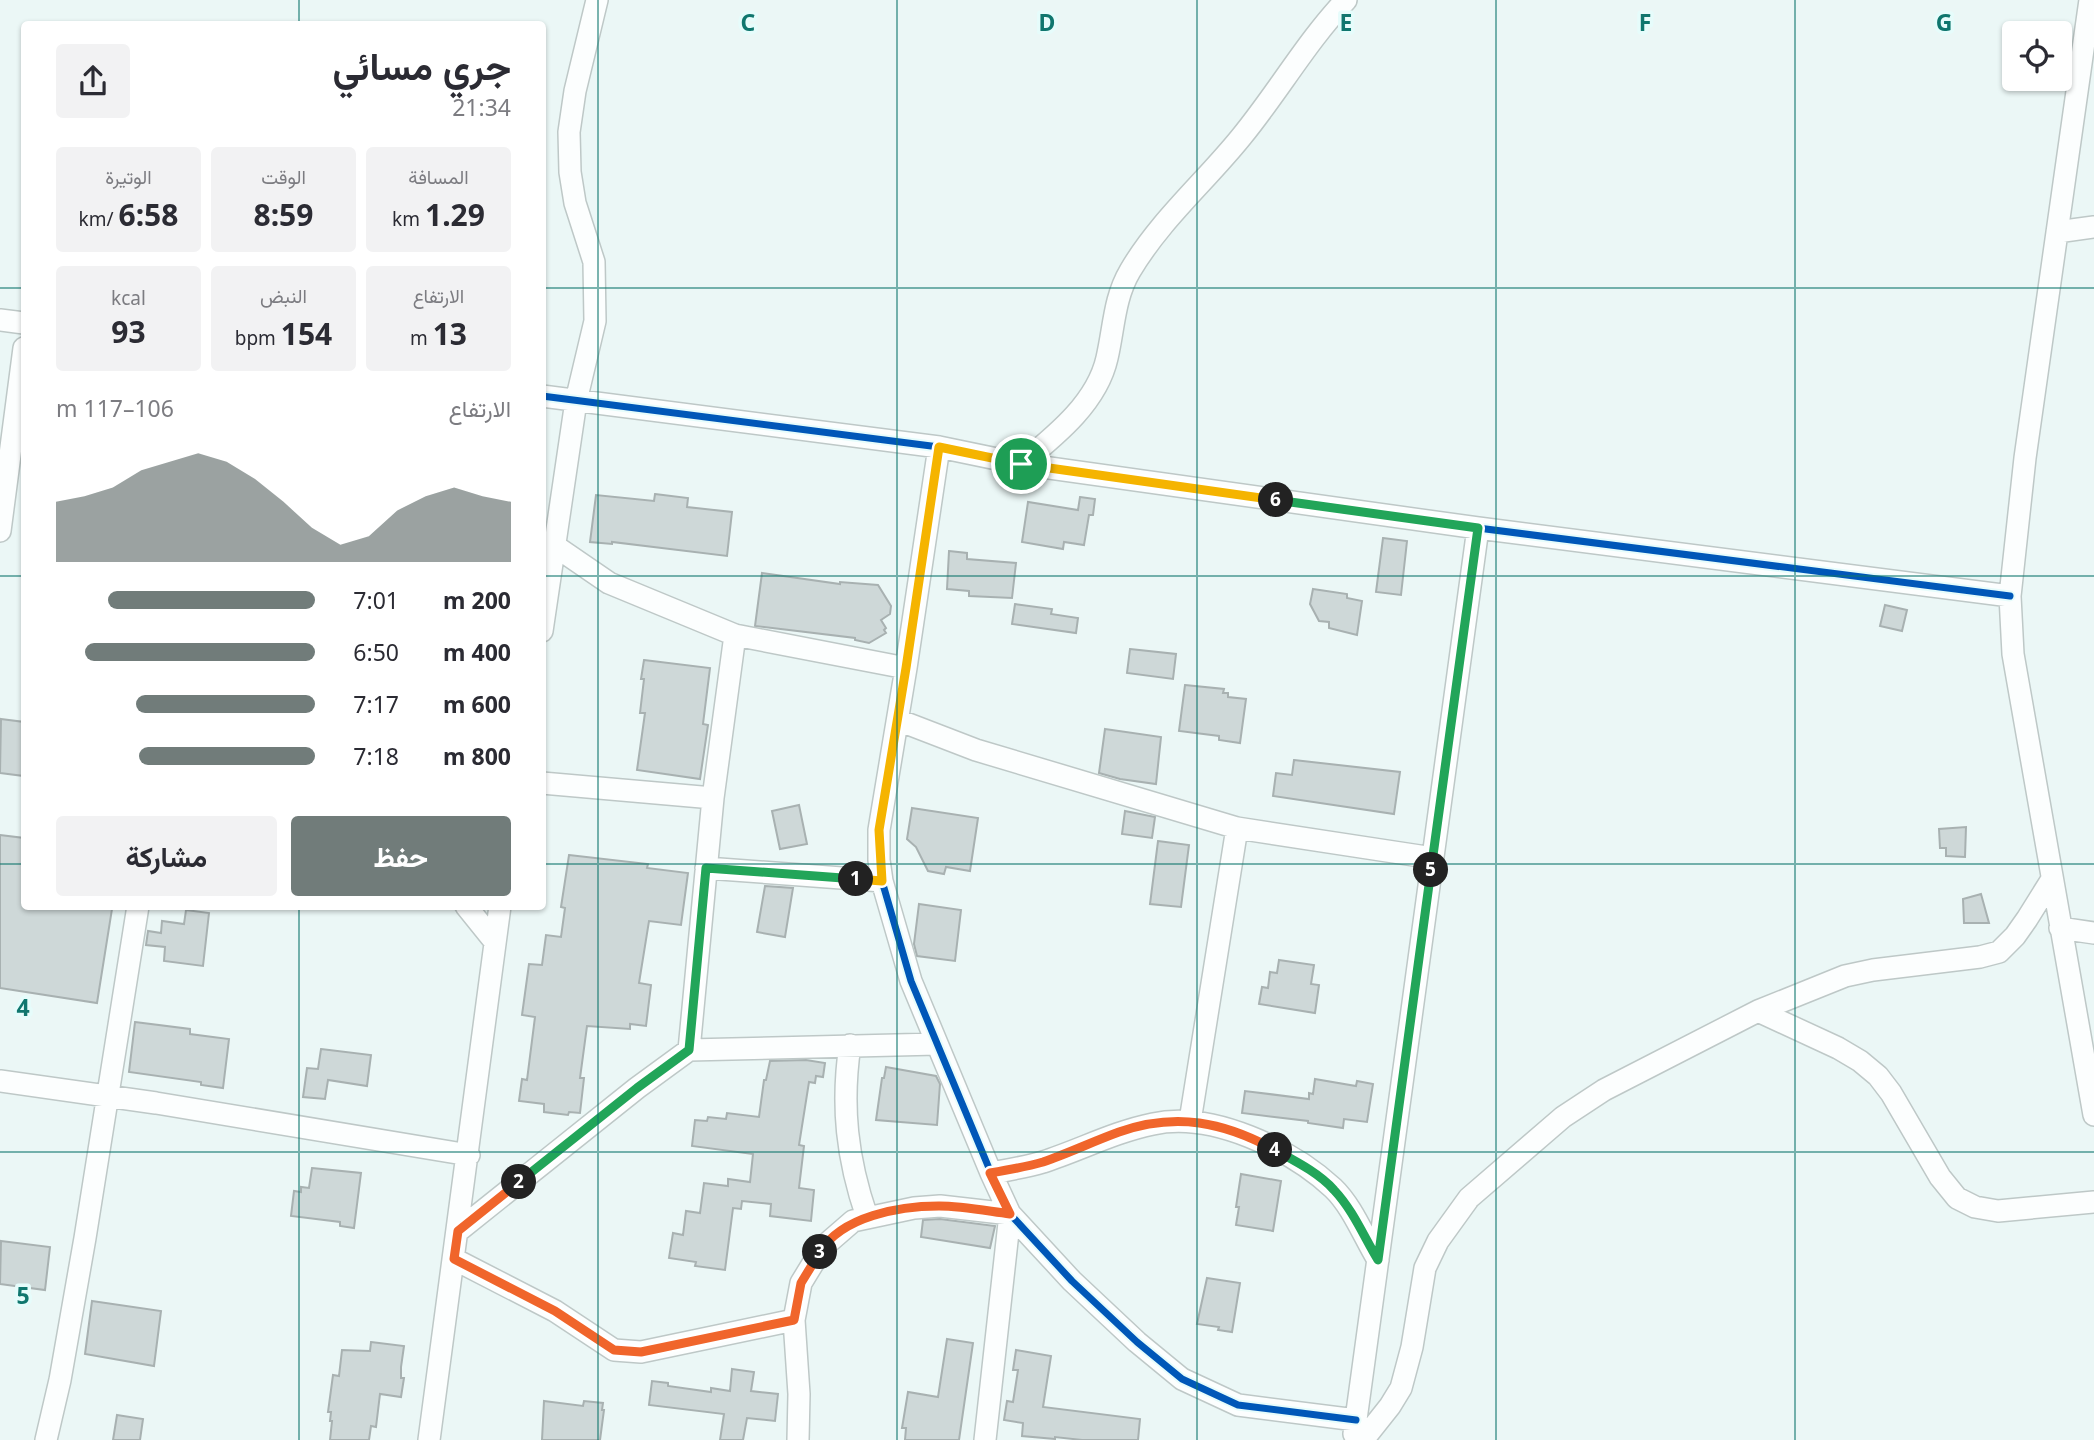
<!DOCTYPE html>
<html lang="ar">
<meta charset="utf-8">
<style>
:root{--surface:#fff;--page:#f2f2f3;--text:#2b2b33;--muted:#7c7c81;--accent:#717c7a}
body{margin:0;font-family:"Noto Sans",Vazirmatn,sans-serif;background:var(--page);color:var(--text);direction:rtl;height:100vh;display:flex;flex-direction:column;font-size:26px;white-space:nowrap}
*{box-sizing:border-box;margin:0}
p{font-size:23px;color:var(--muted)}
.icon{flex:none;width:38px;height:38px;fill:none;stroke:currentColor;stroke-width:2;stroke-linecap:round;stroke-linejoin:round}
.map{position:relative;flex:1;overflow:hidden;direction:ltr}
.sheet{position:absolute;left:21px;top:21px;width:525px;height:889px;display:flex;flex-direction:column;background:var(--surface);border-radius:7px;box-shadow:0 2px 5px #0004;direction:rtl}
.sheet>*{flex:none}
.fabs{position:absolute;left:2002px;top:21px;display:grid;gap:14px}
.fabs a{display:grid;place-items:center;width:70px;height:70px;border-radius:7px;background:var(--surface);box-shadow:0 2px 5px #0004;font-size:35px}
.pin{position:absolute;display:grid;place-items:center;width:60px;height:60px;color:#fff;margin:-30px;border:4px solid #fff;border-radius:50%;box-shadow:0 2px 7px #0007}
.km{position:absolute;width:35px;height:35px;margin:-18px;border-radius:50%;background:#222;color:#fff;font-size:19px;line-height:35px;text-align:center}
.round{display:grid;place-items:center;flex:none;width:74px;height:74px;border-radius:7px;background:var(--page)}
.summary{display:flex;align-items:center;justify-content:space-between;height:119px;padding:0 35px}
h1{font-size:38px;font-weight:700;line-height:52px}
.figures{display:grid;grid-template-columns:repeat(3,1fr);gap:10px;height:119px;padding:7px 35px}
.figures div{display:grid;align-content:center;border-radius:7px;background:var(--page);text-align:center}
.figures b{font-size:30px;font-weight:700}
.figures small{font-size:19px;font-weight:400}
.figures p{font-size:19px}
.chart{height:196px;padding:14px 35px}
.chart p{display:flex;justify-content:space-between}
.chart svg{width:100%;height:126px;margin-top:7px;fill:var(--accent);opacity:.7}
.primary-button{display:flex;gap:14px;margin-top:auto;padding:14px 35px}
.primary-button a{flex:1;height:80px;border-radius:7px;background:var(--accent);color:#fff;font-size:28px;font-weight:700;line-height:80px;text-align:center}
.primary-button a+a{background:var(--page);color:var(--text)}
ul{padding:0 35px;list-style:none;font-size:23px}
li{display:grid;grid-template-columns:112px 84px 1fr;align-items:center;height:52px}
li i{height:18px;border-radius:9px;background:var(--accent)}
.map>svg:first-child{display:block}
</style>
<div class="map">
<svg width="2094" height="1440" viewBox="0 0 2094 1440">
<rect width="100%" height="100%" fill="#ebf7f6"/>
<!-- building -->
<path fill="#ced8d8" stroke="#a8b1b1" stroke-width="2" d="M655,494L688,498L687,507L732,512L727,556L612,542V544L590,542L596,495L654,501Z
M1080,497L1095,499L1093,515H1089L1084,545L1064,542L1063,549L1022,542L1028,502L1078,510Z
M1383,538L1407,541L1401,595L1376,592Z
M949,551L967,553V559L1016,563L1012,598L969,596V591L947,589Z
M762,573L840,584V582L878,585L891,606L890,614L881,620L886,628L884,630L886,633L869,643L855,640V638L755,626Z
M1313,589L1347,594V598L1362,601L1357,635L1329,628V622L1319,621L1310,604Z
M1015,604L1052,609L1051,614L1078,618L1076,633L1012,624Z
M1885,605L1907,610L1902,631L1880,626Z
M1130,649L1176,654L1173,679L1127,673Z
M644,660L710,668L703,724L708,725L700,779L637,770L645,713H640L644,679H641Z
M1185,685L1224,689L1223,693H1228V697L1246,699L1240,743L1219,740V736L1179,731Z
M1,719L24,722V776L0,773Z
M1105,729L1161,737L1156,784L1120,779L1099,773Z
M1294,760L1400,772L1394,814L1273,796L1276,773L1292,775Z
M799,805L807,844L780,849L772,811Z
M912,808L978,818L970,871L946,867L944,874L928,871L916,847L907,839Z
M1125,811L1155,817L1152,838L1122,834Z
M1966,827L1965,857L1946,856V848H1940L1939,829Z
M0,835L24,838V906L112,909L97,1003L0,988Z
M1158,841L1189,845L1181,907L1150,904Z
M569,855L648,864L647,868L688,873L681,925L649,921L639,983L651,985L646,1026L630,1024V1029L587,1026L580,1078H584L580,1113L569,1112L568,1115L544,1112V1104L519,1101L522,1079L527,1080L535,1017L522,1015L529,964L542,965L546,935L561,937L565,908L561,907Z
M765,886L793,888L785,937L757,932Z
M1981,894L1989,923H1964L1963,899Z
M919,904L961,910L955,961L917,956L914,944Z
M186,910L209,913L203,966L164,961L165,947L146,945L148,931L161,933L162,921L184,924Z
M1279,960L1314,965L1311,984L1319,985L1315,1013L1259,1004L1262,987L1268,988L1270,972L1277,973Z
M135,1022L190,1029V1034L229,1039L223,1088L201,1085V1082L129,1072Z
M321,1049L371,1055L367,1086L328,1080L325,1099L303,1097L307,1068L318,1069Z
M806,1060L825,1063L823,1077L816,1076L815,1083L809,1082L799,1145L804,1146L799,1188L814,1190L811,1221L770,1216L771,1204L742,1201L741,1209L733,1208L725,1270L695,1266L696,1262L669,1258L673,1233L683,1235L686,1211L700,1213L704,1183L728,1186V1179L750,1182L753,1154L692,1146L695,1120L707,1121L708,1117L726,1119L727,1113L759,1117L764,1080H766L770,1061Z
M886,1067L936,1076L940,1084L937,1125L876,1120L882,1078H884Z
M1315,1079L1356,1086L1357,1081L1373,1084L1367,1122L1344,1119L1343,1128L1308,1123V1121L1242,1113L1245,1091L1309,1099V1093L1313,1094Z
M312,1168L361,1173L354,1228L340,1226V1222L291,1216L294,1191L301,1192V1187L309,1188Z
M1241,1174L1281,1181L1273,1231L1236,1225L1239,1207H1236Z
M940,1219L995,1226L990,1248L921,1237L923,1220Z
M1,1241L50,1247L45,1290L0,1284Z
M1207,1278L1240,1283L1232,1332L1218,1330L1219,1327L1197,1324Z
M92,1301L161,1311L154,1366L85,1354Z
M947,1339L973,1343L959,1440H905L906,1428H902L908,1392L938,1397Z
M371,1342L404,1346L401,1367V1378H404L401,1397L380,1394L376,1427L371,1426L369,1440H330L332,1421H330L331,1412H328L333,1375L339,1376L342,1350L370,1351Z
M1016,1350L1051,1356L1043,1407L1140,1419L1138,1440H1082L1055,1437V1439L1022,1436L1023,1423L1004,1420L1007,1401L1013,1402L1018,1370H1013Z
M732,1369L754,1372L751,1391L778,1394L775,1421L747,1418L743,1440H720L724,1414L649,1405L652,1381L668,1383V1386L711,1392V1388L730,1391Z
M544,1401L583,1406L584,1401L603,1403L602,1410H604L600,1440H542Z
M117,1415L143,1419L140,1440H113Z"/>
<g fill="none" stroke-linecap="round" stroke-linejoin="round">
<!-- minor casing -->
<g stroke="#bec8c7" stroke-width="24">
<path id="minor" d="M2090,0L2025,458L2010,596L2013,654L2094,1115
M2057,232L2094,227
M0,320L24,323
M542,396L939,447L1021,464L1478,528L2010,596
M939,447L906,668L879,830V860L882,881L911,981L991,1173L1010,1214L1072,1281L1137,1342L1182,1379L1238,1405L1356,1420
M1021,464C1055,436 1097,403 1107,358C1114,328 1114,298 1130,271C1160,220 1206,181 1242,136C1278,92 1307,41 1346,0
M0,531L24,348
M555,546L609,583L735,635L906,668
M542,631L576,401L595,321L594,262L575,203L570,172L569,132L575,91L597,0
M898,720L976,750L1237,828L1433,858
M542,783L713,798
M706,868L882,881
M466,906L495,942
M2060,928L2094,933
M1758,1011L1838,1048L1860,1061L1878,1076L1891,1093L1940,1177L1957,1198L1975,1207L1998,1211L2094,1202
M850,1045C841,1106 847,1159 867,1217
M689,1050L713,798L735,635
M0,1081L156,1103L469,1155
M1190,1121L1237,828
M991,1173C1008,1170 1026,1167 1043,1162C1080,1150 1114,1132 1153,1124C1211,1111 1291,1149 1333,1188C1352,1206 1364,1237 1378,1260
M458,1231L637,1088L689,1050L937,1044
M454,1259L555,1311L614,1350L641,1352L794,1320
M1354,1434L1478,528
M46,1440L60,1380L85,1238L138,906
M429,1440L500,906
M798,1440L799,1394L794,1320L801,1283L823,1247L853,1221L914,1208L940,1206L1010,1214L985,1440
M1363,1440L1390,1406L1401,1388L1412,1347L1425,1268L1438,1241L1469,1198L1563,1117L1604,1090L1758,1011L1845,976L1873,970L1980,957L1999,952L2015,936L2027,919L2052,879"/>
</g>
<!-- minor -->
<use href="#minor" stroke="#fcfefe" stroke-width="21"/>
<!-- cycleway casing -->
<g stroke="#e6fcfb" stroke-width="11">
<path id="cycleway" d="M542,396L939,447L1021,464L1478,528L2010,596
M939,447L906,668L879,830V860L882,881L911,981L991,1173L1010,1214L1072,1281L1137,1342L1182,1379L1238,1405L1356,1420"/>
</g>
<!-- cycleway -->
<use href="#cycleway" stroke="#0057b8" stroke-width="7"/>
</g>
<g fill="none" stroke-linecap="round" stroke-linejoin="round">
<!-- split-1 casing -->
<g stroke="#fff" stroke-width="14">
<path id="split-1" d="M856,879L882,881L879,830L906,668L939,447L1021,464"/>
</g>
<!-- split-2 casing -->
<g stroke="#fff" stroke-width="14">
<path id="split-2" d="M519,1182L637,1088L689,1050L706,868L856,879"/>
</g>
<!-- split-3 casing -->
<g stroke="#fff" stroke-width="14">
<path id="split-3" d="M519,1182L458,1231L454,1259L555,1311L614,1350L641,1352L794,1320L801,1283L820,1252"/>
</g>
<!-- split-4 casing -->
<g stroke="#fff" stroke-width="14">
<path id="split-4" d="M820,1252C842,1216 900,1206 939,1206C962,1206 987,1211 1010,1214L990,1173C1008,1170 1026,1167 1043,1162C1069,1153 1094,1141 1119,1132C1176,1112 1224,1122 1275,1150"/>
</g>
<!-- split-5 casing -->
<g stroke="#fff" stroke-width="14">
<path id="split-5" d="M1275,1150C1295,1161 1319,1173 1334,1190C1353,1210 1364,1237 1378,1260L1431,870"/>
</g>
<!-- split-6 casing -->
<g stroke="#fff" stroke-width="14">
<path id="split-6" d="M1276,500L1478,528L1431,870"/>
</g>
<!-- split-7 casing -->
<g stroke="#fff" stroke-width="14">
<path id="split-7" d="M1021,464L1276,500"/>
</g>
<!-- split-1 -->
<use href="#split-1" stroke="#f5b400" stroke-width="9"/>
<!-- split-2 -->
<use href="#split-2" stroke="#22a559" stroke-width="9"/>
<!-- split-3 -->
<use href="#split-3" stroke="#f0652b" stroke-width="9"/>
<!-- split-4 -->
<use href="#split-4" stroke="#f0652b" stroke-width="9"/>
<!-- split-5 -->
<use href="#split-5" stroke="#22a559" stroke-width="9"/>
<!-- split-6 -->
<use href="#split-6" stroke="#22a559" stroke-width="9"/>
<!-- split-7 -->
<use href="#split-7" stroke="#f5b400" stroke-width="9"/>
</g>
<!-- grid -->
<path fill="none" stroke="#0f766e" stroke-width="2" stroke-opacity="0.55" d="M299,0V24M598,0V1440M897,0V1440M1197,0V1440M1496,0V1440M1795,0V1440M0,288H24M542,288H2094M0,576H24M542,576H2094M0,864H24M542,864H2094M299,906V1440M0,1152H2094"/>
<g font-size="23" text-anchor="middle" font-weight="bold" fill="#0f766e" stroke="#e6fcfb" stroke-width="7" stroke-linejoin="round" paint-order="stroke">
<text x="748" y="31">C</text>
<text x="1047" y="31">D</text>
<text x="1346" y="31">E</text>
<text x="1645" y="31">F</text>
<text x="1944" y="31">G</text>
<text x="23" y="1016">4</text>
<text x="23" y="1304">5</text>
</g>
</svg>
<div class="fabs">
<a><svg class="icon" aria-label="locate" viewBox="0 0 24 24"><circle cx="12" cy="12" r="6"/><path d="M12 2v4M12 18v4M2 12h4M18 12h4"/></svg></a>
</div>
<div class="pin" style="left:1021px;top:464px;background:#1e9e55"><svg class="icon" aria-label="arrive" viewBox="0 0 24 24"><path d="M6 21V4h12l-3 4 3 4H6"/></svg></div>
<b class="km" style="left:856px;top:879px">1</b>
<b class="km" style="left:519px;top:1182px">2</b>
<b class="km" style="left:820px;top:1252px">3</b>
<b class="km" style="left:1275px;top:1150px">4</b>
<b class="km" style="left:1431px;top:870px">5</b>
<b class="km" style="left:1276px;top:500px">6</b>
<section class="sheet">
<div class="summary"><div><h1>جري مسائي</h1><p>21:34</p></div><a class="round"><svg class="icon" aria-label="share" viewBox="0 0 24 24"><path d="M12 15V3M7 8l5-5 5 5M5 13v7h14v-7"/></svg></a></div>
<div class="figures">
<div><p>المسافة</p><b>1.29<small> km</small></b></div>
<div><p>الوقت</p><b>8:59</b></div>
<div><p>الوتيرة</p><b>6:58<small> /km</small></b></div>
</div>
<div class="figures">
<div><p>الارتفاع</p><b>13<small> m</small></b></div>
<div><p>النبض</p><b>154<small> bpm</small></b></div>
<div><p>kcal</p><b>93</b></div>
</div>
<div class="chart"><p><span>الارتفاع</span>106–117 m</p>
<svg viewBox="0 0 160 44" preserveAspectRatio="none"><path d="M0 44V23L10 21L20 18L30 12L40 9L50 6L60 9L70 15L80 23L90 32L100 38L110 35L120 26L130 21L140 18L150 21L160 23V44z"/></svg>
</div>
<ul>
<li><b>200 m</b>7:01<i style="width:80%"></i></li>
<li><b>400 m</b>6:50<i style="width:89%"></i></li>
<li><b>600 m</b>7:17<i style="width:69%"></i></li>
<li><b>800 m</b>7:18<i style="width:68%"></i></li>
</ul>
<div class="primary-button"><a>حفظ</a><a>مشاركة</a></div>
</section>
</div>
